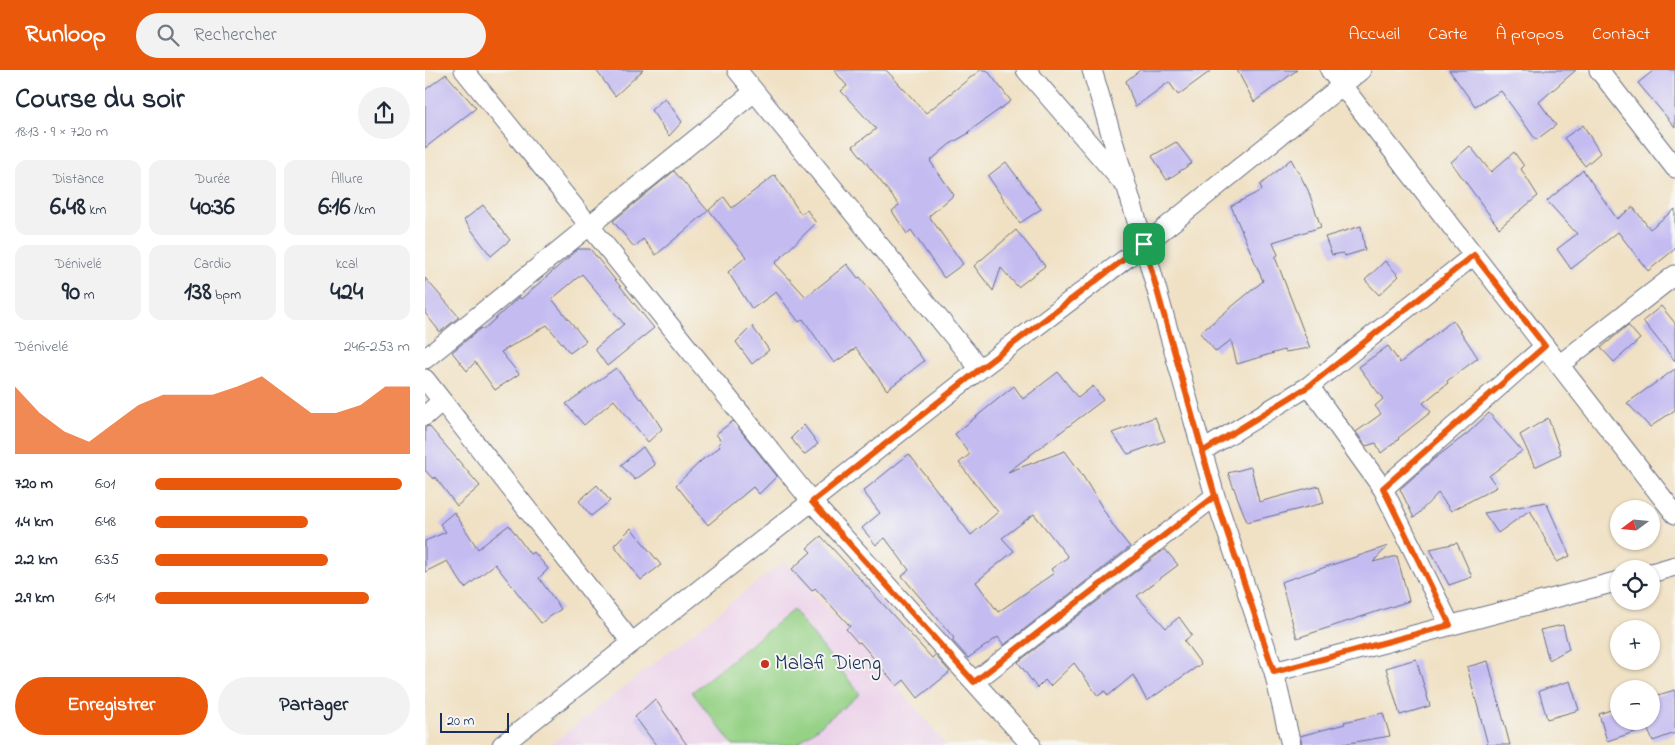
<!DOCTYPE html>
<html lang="fr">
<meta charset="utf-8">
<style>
:root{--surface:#fff;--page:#f2f2f3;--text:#1f2937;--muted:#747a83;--accent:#ea580c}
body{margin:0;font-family:"Indie Flower",sans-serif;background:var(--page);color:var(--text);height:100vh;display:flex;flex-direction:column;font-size:19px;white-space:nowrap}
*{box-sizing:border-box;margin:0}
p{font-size:16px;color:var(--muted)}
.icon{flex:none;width:28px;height:28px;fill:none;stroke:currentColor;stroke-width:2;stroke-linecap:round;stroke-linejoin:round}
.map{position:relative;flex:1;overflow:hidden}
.panel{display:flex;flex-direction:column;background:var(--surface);width:425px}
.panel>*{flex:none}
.needle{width:32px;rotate:254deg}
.tools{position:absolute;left:1185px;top:430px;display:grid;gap:10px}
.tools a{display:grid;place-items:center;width:50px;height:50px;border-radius:50%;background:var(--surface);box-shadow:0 1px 4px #0004;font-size:25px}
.scale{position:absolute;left:15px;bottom:12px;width:69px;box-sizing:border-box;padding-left:5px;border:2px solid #1b2f5e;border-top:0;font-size:14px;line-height:18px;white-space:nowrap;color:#1b2f5e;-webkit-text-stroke:4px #f6f6f2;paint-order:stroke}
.pin{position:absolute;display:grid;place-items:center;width:42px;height:42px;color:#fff;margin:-21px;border-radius:10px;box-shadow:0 2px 8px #0006}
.round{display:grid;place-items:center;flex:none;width:52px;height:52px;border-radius:26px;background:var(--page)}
.overview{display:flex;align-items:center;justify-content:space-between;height:85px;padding:0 15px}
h1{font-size:28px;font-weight:800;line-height:38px}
.metrics{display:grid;grid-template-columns:repeat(3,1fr);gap:8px;height:85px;padding:5px 15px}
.metrics div{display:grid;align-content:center;border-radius:12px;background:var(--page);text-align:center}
.metrics b{font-size:25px;font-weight:800}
.metrics small{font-size:14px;font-weight:400}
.metrics p{font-size:14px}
.chart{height:140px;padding:10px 15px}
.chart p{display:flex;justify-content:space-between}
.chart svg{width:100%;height:90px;margin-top:5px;fill:var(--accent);opacity:.7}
.button{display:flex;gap:10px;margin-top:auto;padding:10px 15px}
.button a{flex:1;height:58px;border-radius:30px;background:var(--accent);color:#fff;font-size:20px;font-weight:800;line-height:58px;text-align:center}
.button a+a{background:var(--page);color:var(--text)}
ul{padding:0 15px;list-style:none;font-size:16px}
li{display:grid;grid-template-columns:80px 60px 1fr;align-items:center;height:38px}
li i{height:12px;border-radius:6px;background:var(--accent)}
header{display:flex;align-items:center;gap:30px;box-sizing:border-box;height:70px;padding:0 25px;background:var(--accent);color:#fff}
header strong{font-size:24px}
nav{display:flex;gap:28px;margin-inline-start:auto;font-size:18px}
.search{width:350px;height:45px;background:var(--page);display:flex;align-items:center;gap:12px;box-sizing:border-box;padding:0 18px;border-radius:28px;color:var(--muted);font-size:19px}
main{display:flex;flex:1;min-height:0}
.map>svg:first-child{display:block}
</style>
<header>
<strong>Runloop</strong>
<div class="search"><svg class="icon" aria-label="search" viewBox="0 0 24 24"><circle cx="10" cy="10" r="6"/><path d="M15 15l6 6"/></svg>Rechercher</div>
<nav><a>Accueil</a><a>Carte</a><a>À propos</a><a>Contact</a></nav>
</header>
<main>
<section class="panel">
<div class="overview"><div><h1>Course du soir</h1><p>18:13 · 9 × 720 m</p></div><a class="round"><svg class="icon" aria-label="share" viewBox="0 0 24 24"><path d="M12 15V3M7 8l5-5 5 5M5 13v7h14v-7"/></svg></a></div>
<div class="metrics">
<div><p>Distance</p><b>6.48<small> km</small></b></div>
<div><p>Durée</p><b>40:36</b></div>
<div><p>Allure</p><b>6:16<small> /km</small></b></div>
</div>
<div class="metrics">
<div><p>Dénivelé</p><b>90<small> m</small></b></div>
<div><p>Cardio</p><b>138<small> bpm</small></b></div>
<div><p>kcal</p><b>424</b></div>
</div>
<div class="chart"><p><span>Dénivelé</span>246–253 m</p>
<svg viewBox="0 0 160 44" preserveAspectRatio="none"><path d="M0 44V11L10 24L20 33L30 38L40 29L50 20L60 15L70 15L80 15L90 11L100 6L110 15L120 24L130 24L140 20L150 11L160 11V44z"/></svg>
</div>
<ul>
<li><b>720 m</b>6:01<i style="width:97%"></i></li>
<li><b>1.4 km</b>6:48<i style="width:60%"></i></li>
<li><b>2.2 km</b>6:35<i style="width:68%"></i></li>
<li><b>2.9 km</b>6:14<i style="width:84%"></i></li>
</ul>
<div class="button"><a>Enregistrer</a><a>Partager</a></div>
</section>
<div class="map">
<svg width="1250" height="675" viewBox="0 0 1250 675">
<rect width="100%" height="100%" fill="#f6f6f2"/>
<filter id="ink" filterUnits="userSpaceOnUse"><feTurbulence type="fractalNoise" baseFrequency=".02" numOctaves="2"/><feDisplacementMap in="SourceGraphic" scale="10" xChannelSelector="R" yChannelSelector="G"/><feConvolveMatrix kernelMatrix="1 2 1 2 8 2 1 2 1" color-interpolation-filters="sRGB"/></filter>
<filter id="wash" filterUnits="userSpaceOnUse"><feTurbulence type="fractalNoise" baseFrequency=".0096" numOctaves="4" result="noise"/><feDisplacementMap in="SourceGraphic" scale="20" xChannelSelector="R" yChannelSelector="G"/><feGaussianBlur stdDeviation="1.12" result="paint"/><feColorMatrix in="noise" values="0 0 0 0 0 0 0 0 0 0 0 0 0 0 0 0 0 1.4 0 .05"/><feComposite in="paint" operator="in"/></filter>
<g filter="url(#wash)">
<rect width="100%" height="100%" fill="#f0e1c4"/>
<!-- built -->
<path fill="#ecd1ea" d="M359,491L472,616L521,675H125Z"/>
<!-- green -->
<path fill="#96d286" stroke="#588072" d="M368,540L435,624L371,675H308L267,622Z"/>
<g id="blocks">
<!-- building -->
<path fill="#c4bcf1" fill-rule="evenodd" d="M171,0H218L190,26Z
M409,0H461L501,43L555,0H562L586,31L543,62L544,63L525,74L505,91L529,125L504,146L538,194L519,208L486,160L482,164L467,141L474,135L428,76L451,59L416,21L422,16Z
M715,0H787L753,25L744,12L710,37L701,11Z
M812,0H872L829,32Z
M1024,0H1151L1114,32L1131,55L1111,70L1076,21L1050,36Z
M1229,0H1250V57L1213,13Z
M21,4L51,38L0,78V20Z
M240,28L257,52L244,66L226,40Z
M1158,55L1175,83L1160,96L1139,68Z
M751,72L767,93L742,110L727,86Z
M1045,76L1066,102L1089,82L1099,96L1096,99L1113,126L1074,158L1026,92Z
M866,89L883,120L896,157L848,172L853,185L850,187L885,278L860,282L859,280L812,294L806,270L791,282L775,263L838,211L806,136L837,120L835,115Z
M581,92L616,139L595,153L563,106Z
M1158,100L1192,149L1208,137L1225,159L1250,139V179L1223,201L1193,162L1146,199L1132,179L1152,164L1122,131Z
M249,101L283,141L231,185L218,169L209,177L188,151Z
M350,105L376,144L382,140L391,153L350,193L381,227L422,194L433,208L435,207L481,266L499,291L462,320L431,278L409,293L378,249L374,252L351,222L327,239L303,202L321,187L284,140L299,127L307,138Z
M58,135L85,170L66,186L39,150Z
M936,156L940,180L920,186L918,183L907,185L900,167Z
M591,160L620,196L593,217L576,198L568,221L549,196Z
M153,179H165L229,258L182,296L170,279L199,254L157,204L127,229L161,271L145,283L122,255L76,282L94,304L70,320L50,292L42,301L27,282L56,258L58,260L94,227L96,229Z
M960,191L974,206L954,225L940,210Z
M0,208L34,247L15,262L0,243Z
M1236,236L1250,253V291L1218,251Z
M1028,250L1053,288L1022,311L1023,313L998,333L1006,342L973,368L974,369L956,383L951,373L941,376L931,362L956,344L950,336L958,329L934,297L963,276L975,293Z
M1203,255L1215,269L1189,292L1176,278Z
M327,256L344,280L327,294L311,272Z
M191,298L215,329L217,328L237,359L223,372L189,330L159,355L141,334Z
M1250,299V340L1225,357L1202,333Z
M633,302L653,328L668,316L678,330L583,402L640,381L656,403L689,457L705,477L579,575L573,567L543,588L527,570L529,568L477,506L484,500L460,468L451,475L437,458L455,443L438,421L484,384L546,465L573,442L534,393L545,384L530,364L589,316L598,329ZM609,444L643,487L626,499L629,503L573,542L551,512L589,481L577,468Z
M1064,343L1097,381L1064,406L1072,417L1026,441L1013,423L989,448L975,419L1009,389L1043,363Z
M730,347L740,371L703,384L687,363Z
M1123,348L1136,384L1110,397L1095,365Z
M308,351L352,406L334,424L328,417L283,455L251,415L277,390L295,377L293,374L296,371L291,364Z
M379,355L393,374L379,385L366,368Z
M4,356L55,416L32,436L10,407L8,409L0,400V357Z
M218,377L230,395L210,410L196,395Z
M826,397L834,432L894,416L899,433L822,452L803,403Z
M172,415L185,431L166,446L154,431Z
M1121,432L1145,486L1132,492L1105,440L1073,463L1059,443Z
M29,442L53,479L84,455L105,484L109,482L123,499L114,508L136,539L116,553L70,494L40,518L22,491L0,502V471L21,462L15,454Z
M206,458L236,495L216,510L189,475Z
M396,466L507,588L510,585L525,602L493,628L479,610L472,616L435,572L433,573L421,559L425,556L390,518L387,521L367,499L386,482L382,478Z
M1032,473L1047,507L1024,515L1005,479Z
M963,476L948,492L972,486L984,531L872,568L856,512Z
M740,479L753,495L712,526L741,558L754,547L767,565L759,571L776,594L722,631L708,605L683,626L680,621L673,626L649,593L625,616L620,610L612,618L593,592Z
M1138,555L1144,579L1124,590L1115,560Z
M991,589L1005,636L975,645L961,598Z
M1063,591L1085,675H1063L1042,597Z
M1145,611L1154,640L1122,649L1114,621Z
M1250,620V663L1228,671L1222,658L1182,671L1174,644L1194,637V651H1226V627Z
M230,629L262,675H231L210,647Z
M958,643L965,666L912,675H877L875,666L920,654L919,652Z"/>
</g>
</g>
<g filter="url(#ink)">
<use href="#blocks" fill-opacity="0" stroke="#666d82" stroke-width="1"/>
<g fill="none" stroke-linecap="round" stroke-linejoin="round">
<!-- street casing -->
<g stroke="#666d82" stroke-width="21">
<path id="street" d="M39,0L387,432L606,675
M312,0L555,299
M601,0L698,113
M667,0L719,175L790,426L849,602L866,675
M905,0L1250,444
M1174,0L1250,98
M0,289L329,22
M1134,295L1250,205
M0,309L207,573
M884,316L958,419L1025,555
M0,346L17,331
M777,381L884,316L1049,185
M958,419L1120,276
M1226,503L1250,496
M849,602L1194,511
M549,612L790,426
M77,675L555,299L719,175L936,0"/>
</g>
<!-- street -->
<use href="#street" stroke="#fff" stroke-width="19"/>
</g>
</g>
<g fill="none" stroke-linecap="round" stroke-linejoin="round" filter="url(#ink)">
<!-- route casing -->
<g stroke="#fff" stroke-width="10">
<path id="route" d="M719,174L555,299L387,432L549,612L790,426L777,382L884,316L1049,185L1120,276L958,418L1025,555L849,602L790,426L719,174"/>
</g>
<!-- route -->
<use href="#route" stroke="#ea580c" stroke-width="6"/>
</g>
<!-- markers -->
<circle fill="#c8321e" stroke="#f6f6f2" stroke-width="2" cx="340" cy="594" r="5"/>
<g text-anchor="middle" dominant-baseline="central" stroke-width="4" stroke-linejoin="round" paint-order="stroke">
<!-- poi labels -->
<g font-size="21" fill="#1b2f5e" stroke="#f6f6f2" text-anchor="start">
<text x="350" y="594">Malafi Dieng</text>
</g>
</g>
</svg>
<div class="tools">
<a><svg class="needle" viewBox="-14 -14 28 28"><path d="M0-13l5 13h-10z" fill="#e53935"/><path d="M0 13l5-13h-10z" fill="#747a83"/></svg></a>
<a><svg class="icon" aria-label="locate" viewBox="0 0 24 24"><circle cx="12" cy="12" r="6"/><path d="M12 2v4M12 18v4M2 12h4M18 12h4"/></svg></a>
<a>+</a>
<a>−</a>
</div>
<div class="scale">20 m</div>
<div class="pin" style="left:719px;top:174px;background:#1e9e55"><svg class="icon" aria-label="arrive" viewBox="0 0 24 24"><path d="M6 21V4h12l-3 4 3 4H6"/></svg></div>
</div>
</main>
